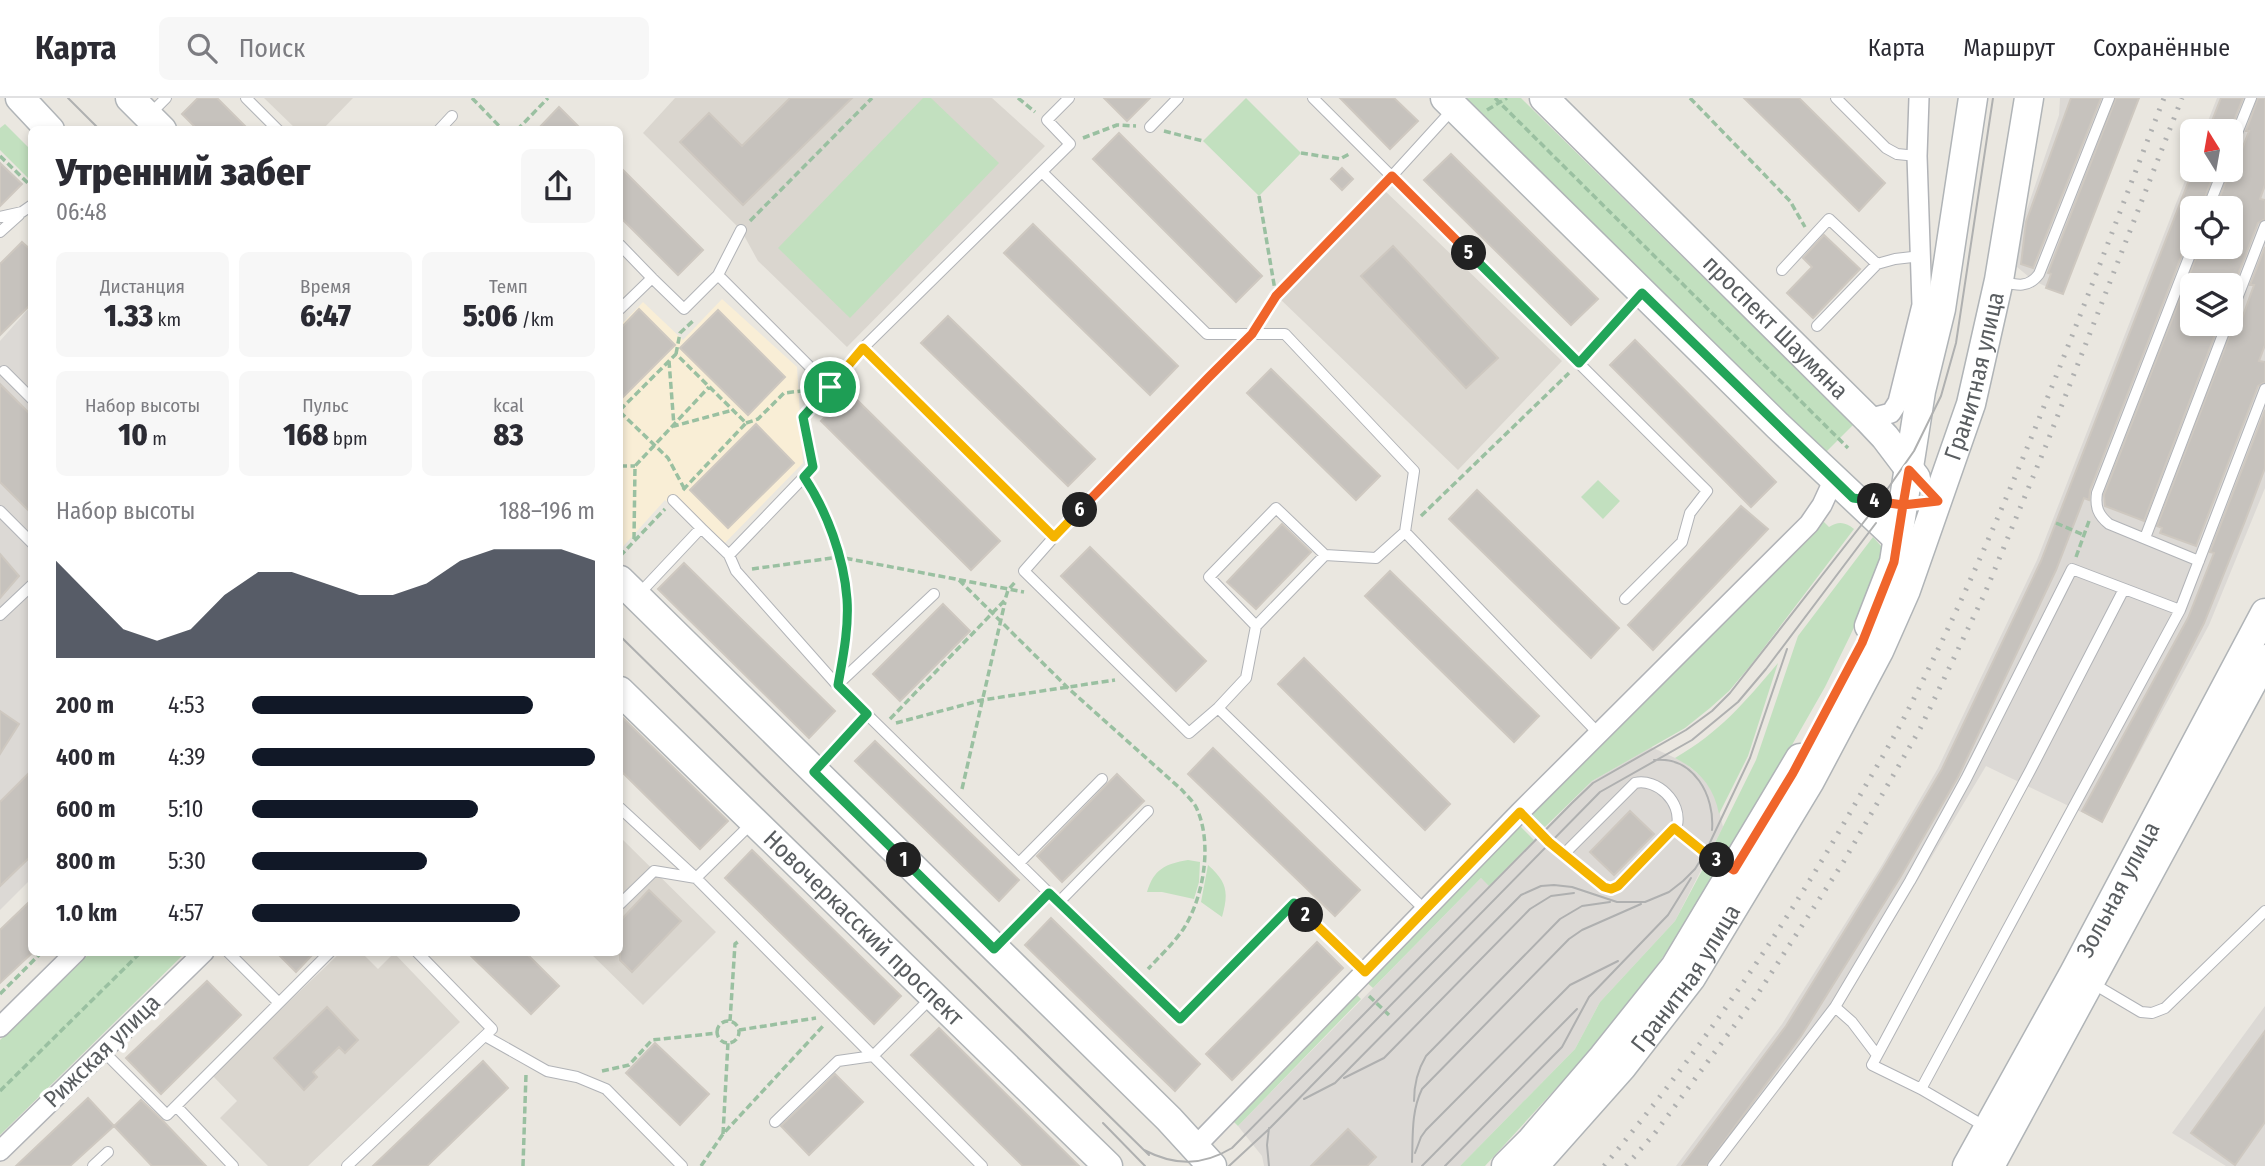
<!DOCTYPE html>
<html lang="ru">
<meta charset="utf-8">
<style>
:root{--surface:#fff;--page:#f7f7f7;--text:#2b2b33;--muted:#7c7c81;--line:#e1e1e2;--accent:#111827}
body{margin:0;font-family:"Fira Sans Condensed",sans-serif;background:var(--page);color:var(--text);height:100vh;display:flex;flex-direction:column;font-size:26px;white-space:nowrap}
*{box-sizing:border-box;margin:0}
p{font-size:23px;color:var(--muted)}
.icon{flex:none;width:38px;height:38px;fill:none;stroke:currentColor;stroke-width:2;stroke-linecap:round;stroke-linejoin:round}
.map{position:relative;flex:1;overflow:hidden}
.side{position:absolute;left:28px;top:28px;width:595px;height:830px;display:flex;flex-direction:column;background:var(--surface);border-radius:10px;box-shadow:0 4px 10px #0003}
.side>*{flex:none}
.needle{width:46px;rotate:349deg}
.fabs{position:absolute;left:2180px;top:21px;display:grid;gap:14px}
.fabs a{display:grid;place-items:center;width:63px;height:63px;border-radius:10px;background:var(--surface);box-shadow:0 4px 10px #0003;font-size:35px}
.pin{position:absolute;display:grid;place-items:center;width:60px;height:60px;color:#fff;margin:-30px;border:4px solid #fff;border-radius:50%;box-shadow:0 2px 7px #0007}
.km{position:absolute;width:35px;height:35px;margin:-18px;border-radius:50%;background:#222;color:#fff;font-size:19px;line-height:35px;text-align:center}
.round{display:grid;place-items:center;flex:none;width:74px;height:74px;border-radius:10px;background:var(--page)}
.summary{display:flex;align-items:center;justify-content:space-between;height:119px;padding:0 28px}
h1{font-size:38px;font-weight:800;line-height:52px}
.stats{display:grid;grid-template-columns:repeat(3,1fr);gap:10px;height:119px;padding:7px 28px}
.stats div{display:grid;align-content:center;border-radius:10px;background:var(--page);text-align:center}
.stats b{font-size:30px;font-weight:800}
.stats small{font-size:19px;font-weight:400}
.stats p{font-size:19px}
.chart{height:196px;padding:14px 28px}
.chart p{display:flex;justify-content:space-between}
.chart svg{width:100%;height:126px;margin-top:7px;fill:var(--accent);opacity:.7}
ul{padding:0 28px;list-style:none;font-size:23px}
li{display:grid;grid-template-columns:112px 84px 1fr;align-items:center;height:52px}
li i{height:18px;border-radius:9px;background:var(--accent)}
header{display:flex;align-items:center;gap:42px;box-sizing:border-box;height:98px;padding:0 35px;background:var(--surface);border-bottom:2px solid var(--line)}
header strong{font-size:33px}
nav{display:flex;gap:38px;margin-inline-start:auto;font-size:24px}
.search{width:490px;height:63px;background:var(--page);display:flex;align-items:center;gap:18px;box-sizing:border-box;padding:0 24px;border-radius:10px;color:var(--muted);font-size:26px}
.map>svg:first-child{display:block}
</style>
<header>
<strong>Карта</strong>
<div class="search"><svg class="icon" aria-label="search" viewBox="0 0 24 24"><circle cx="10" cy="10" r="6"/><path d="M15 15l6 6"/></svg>Поиск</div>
<nav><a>Карта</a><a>Маршрут</a><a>Сохранённые</a></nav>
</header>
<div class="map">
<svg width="2265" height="1068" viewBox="0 0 2265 1068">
<rect width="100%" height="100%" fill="#eae7e0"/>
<!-- commercial -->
<path fill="#f9eed6" d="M722,201L797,269L803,365L720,450L665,402L620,452V228L643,204L683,242Z"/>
<!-- industrial -->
<path fill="#dcd9d5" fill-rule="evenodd" d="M2060,0H2139L2063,196L2034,183L2017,169L2023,123L2059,17Z
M2217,0H2265V390L2209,527L2102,724L1986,668L1837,917L1717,1068H1676L1782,926L1882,767L1938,670L2037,462L2193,62V72H2231V33H2204ZM2193,110H2231V149H2193ZM2193,187H2231V226H2193Z
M31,208V781L0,812V243Z
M1651,649L1684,664L1704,681L1711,691L1717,704L1723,729L1675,823L1600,904L1575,951L1460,1068H1264L1262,1058L1238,1028L1481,780L1489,787L1592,683Z
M2265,908V1068H2226L2172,1035Z"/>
<!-- education -->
<path fill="#dad6cf" d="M264,0H353L322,32L296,31Z
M675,0H992L1045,48L847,249L758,163L741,132L643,35Z
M1383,91L1562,263L1458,372L1278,199Z
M620,739L716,834L643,907L589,854H620Z
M341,854H361L378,871L394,855L460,924L308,1068H268L220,1020L237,1003L212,977Z"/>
<!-- green -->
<path fill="#c2e0bf" d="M923,0H931L999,65L850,220L778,150Z
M1246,0L1301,55L1259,98L1203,43Z
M1462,0H1521L1853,327L1824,356Z
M5,26L31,52V76L28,80L0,52V30Z
M1598,382L1620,403L1603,421L1581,399Z
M1823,423L1829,429C1839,423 1845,424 1854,431L1750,568L1729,593L1710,610L1685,630L1592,683L1545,729L1532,717L1531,712Z
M1873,439L1881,448L1884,464L1850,538L1825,589L1731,754L1724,757L1712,751L1756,662L1798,538Z
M1778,565L1748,658L1719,716C1714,689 1699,672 1675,660C1720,634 1745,604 1778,565Z
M1515,728L1521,729L1534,742L1489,788L1481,780L1373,890L1364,882Z
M1188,762L1200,764L1199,784L1194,801L1162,794H1147C1154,771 1165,766 1188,762Z
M1706,765L1717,770V777L1663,859L1603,939L1485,1068H1460L1575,951L1600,904L1675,823Z
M1208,767C1227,784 1229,794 1222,819L1201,804Z
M91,854H186L0,1037V942Z
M1353,893L1361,901L1238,1028L1230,1020Z"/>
<!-- building -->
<path fill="#c6c2bd" stroke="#cec8c0" stroke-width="2" d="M198,0H217L249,32H198L182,16Z
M790,0H852L743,107L680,44L709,15L742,48Z
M1104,0H1150L1127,23Z
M1340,0H1394L1418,23L1390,51Z
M1744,0H1799L1885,85L1859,113Z
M2071,0H2101L2033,170L2021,166L2026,124Z
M2116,0H2139L2063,196L2046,190L2051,176L2048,175Z
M2221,0H2243L2230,33H2208Z
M2258,0H2265V87L2260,101L2265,102V121L2258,125L2234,187H2193V226H2219L2144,423L2105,408L2104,397L2200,149H2231V110H2216L2230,72H2234L2249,33H2246Z
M559,9L582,32H537Z
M1119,35L1262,178L1236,204L1093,61Z
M1451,56L1598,201L1571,227L1424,82Z
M0,65L22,86L0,108Z
M620,69L703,152L678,177L620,119Z
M1342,70L1353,81L1342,92L1331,81Z
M2193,72H2215L2201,110H2193V121L2182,149H2185L2090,392L2089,402L2084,400L2056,472L1958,679L1901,778L1801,938L1706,1068H1682L1786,928L1884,769L1942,671L2041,463Z
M1033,126L1178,268L1150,297L1004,155Z
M1824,137L1860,171L1813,220L1787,195L1812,169L1803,160Z
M22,144L32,153V205L0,237V166Z
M1393,148L1498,260L1466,290L1361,178Z
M2265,149V247L2259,263L2265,264V284L2258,288L2196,448L2160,435L2162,430L2157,428L2234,226H2240L2254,187H2250Z
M639,211L675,247L620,302V231Z
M718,212L785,279L748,317L680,250Z
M948,218L1095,361L1068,388L921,245Z
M1635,242L1776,384L1751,409L1610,267Z
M1271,271L1380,378L1356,402L1247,295Z
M0,286L32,318V416L0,384Z
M849,294L1000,443L971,472L821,323Z
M2265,312V370L2245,423L2204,525L2102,724L2082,713L2188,520L2214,455L2210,454Z
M756,326L794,365L728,430L690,392Z
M1477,392L1619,530L1591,560L1449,421Z
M1741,408L1768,431L1653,552L1628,527Z
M1282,426L1311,454L1256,511L1227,484Z
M1090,449L1206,563L1176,593L1061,478Z
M0,456L19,478L0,500Z
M684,465L835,613L809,640L658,491Z
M1390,473L1539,618L1514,644L1365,498Z
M943,506L970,533L900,603L873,576Z
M1304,560L1450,706L1425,732L1278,586Z
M0,613L19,626L0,656Z
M620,617L728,723L700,751L620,672Z
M875,643L1019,782L999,803L855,663Z
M1213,650L1360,792L1335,818L1188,676Z
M32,672V757L0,788V704Z
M1117,676L1144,703L1062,784L1037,758Z
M1630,713L1654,736L1614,777L1590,754Z
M752,752L901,898L874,926L725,780Z
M649,792L681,823L632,874L620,862V823Z
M32,801V855L0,885V832Z
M1051,820L1200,966L1175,993L1025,847Z
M1317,844L1343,870L1232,982L1206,956Z
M276,854H315L296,874Z
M467,854H525L559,888L531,916Z
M207,883L241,917L161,996L126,960Z
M327,909L358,942L345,955L339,949L313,974L317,979L304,992L274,960Z
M939,930L1079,1068H1023L911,957Z
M2265,933V1024L2235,1067L2191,1035Z
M655,945L709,996L680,1027L626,975Z
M483,963L508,990L427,1068H373Z
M835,976L863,1004L809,1057L781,1028Z
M88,1000L114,1028L70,1068H16Z
M141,1002L163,1023L206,1068H152L114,1028Z
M1348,1031L1376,1059L1367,1068H1311Z"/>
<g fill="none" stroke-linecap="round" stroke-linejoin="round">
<!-- lane casing -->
<g stroke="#b1b3b7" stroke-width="12">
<path id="lane" d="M246,0L278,32
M1313,0L1707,393L1690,415L1682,444L1625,501
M1836,0L1886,50L1897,56L1917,58
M149,17L166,0
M1150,29L1178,0
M439,32L452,18
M2231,50L2251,0
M1392,78L1453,11
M2208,110L2223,72
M0,119L22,114L32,107
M0,134L19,117
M620,147L652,180
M2193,149L2097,395C2095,409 2098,417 2109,426L2199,463
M1782,172L1829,121L1877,166
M718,177L741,132
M2000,183C2016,187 2028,191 2039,176L2109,0
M620,211L652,180L684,211L718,177L830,289
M2231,216L2265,128
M1817,228L1877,166L1895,161L1921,158
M863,250L1070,46L1047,22L1069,0
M1579,265L1642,195
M4,273L32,301
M673,402L701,430
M0,413L32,445
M1405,434L1599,636
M2145,440L2227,226
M729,457L736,473L837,587L1049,795
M638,497L701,430L729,457L804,379L813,369L803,319L863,250L1054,439L1024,473L1189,635L1218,610L1246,580L1256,528L1209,479L1276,410L1325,457L1376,460L1405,434L1414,373L1285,236H1207L1042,74
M0,517L32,487
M1256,528L1325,457
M837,587L934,496
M1218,610L1425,812
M816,673L867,616
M620,710L696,780
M1520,714L1549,744L1604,789L1611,791L1618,788L1677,727C1682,704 1657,680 1635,685L1564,756
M752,725L696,780L873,958L932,899
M1674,730L1705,755L1731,770
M1019,765L1102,681
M1059,804L1148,713
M620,806L654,773L696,780
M997,848L1049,795L1180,921L1294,805L1365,874
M228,854L278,904
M2092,885L2141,914L2152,915L2165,910L2265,813
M1835,909L1852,924L1877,957
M485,938L547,973L577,979L606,991L682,1068
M103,953L167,1017L330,854
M1921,991L2180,512L2265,291
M176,1008L233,1068
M775,1024L838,963L873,958L982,1068
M1986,1029L1921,991L1872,967L2031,671L2124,491
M93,1068L108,1054
M347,1068L492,931L417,854
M1713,1068L1835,909L1910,783L1966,681L2072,471L2180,512"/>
</g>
<!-- street casing -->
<g stroke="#b1b3b7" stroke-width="22">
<path id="street" d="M1868,321L1891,315L1898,304L1922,207L1917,58L1919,0
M0,929L76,854
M1195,1049L1520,714L1809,426L1822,407L1834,381
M0,1053L204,854"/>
</g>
<!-- secondary casing -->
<g stroke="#b0b4b7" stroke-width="31">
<g id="secondary">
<path d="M20,0L50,32"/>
<path d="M130,0L162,32"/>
<path d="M1445,0L1778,328L1898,441"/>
<path id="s1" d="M1544,0L1868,321L1885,339L1916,380"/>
<path d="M620,482L1169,1021L1212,1068"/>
<path d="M1869,528L1894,464L1921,293L1941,211L1973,0"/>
<path id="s2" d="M620,593L1108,1068"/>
<path d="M1506,1068L1530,1044L1603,959L1675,869L1800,660"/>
<path id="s3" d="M1534,1068L1622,969L1691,880L1810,683L1879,553L1906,492L1971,306L1999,182L2029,0"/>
<path id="s4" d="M1967,1068L2074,875L2265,515"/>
<path d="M1990,1068L2265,561"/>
</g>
</g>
<!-- path -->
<path stroke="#9ac0a1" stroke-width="3.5" stroke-dasharray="7 3.5" stroke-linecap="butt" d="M472,0L503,32
M1018,0L1035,14
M1495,0L1848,350
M1690,0L1790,103L1805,129
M1487,12L1507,0
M517,32L548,0
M1164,33L1203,43
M1083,40L1117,27L1136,28
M1301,55L1340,61L1351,55
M0,58L32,89
M1259,98L1276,198
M750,123L872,0
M1261,223L1276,198L1382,89
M676,256L680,235L694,222
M669,263L674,328L733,312
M620,312L676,256L746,325L682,393
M620,314L668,360L684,390
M746,325L758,321L784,295L810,292
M620,368H635
M811,390C844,438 852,509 842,564
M1421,418L1569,275
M2056,425L2084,437
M1063,430L1238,250
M634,441L635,368L709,289
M620,458L665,411
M2076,459L2089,423
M752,471L839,459L1024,494
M959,482L1068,590L1182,692C1186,697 1193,703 1196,709C1213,744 1204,798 1184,830C1174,845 1160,858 1148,871
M890,621L1005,502L1008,492L1016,483
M896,625L982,602L1115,582
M962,691L1005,504
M0,896L42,854
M1369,898L1389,917
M730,923L735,846L739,843
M717 934a11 11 0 1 1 22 0a11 11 0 1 1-22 0Z
M739,932L816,920
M602,973L629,967L652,942L718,935
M0,993L141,854
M723,1036L728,944
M523,1068L526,976
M701,1068L723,1036L824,927"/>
<!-- lane -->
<use href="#lane" stroke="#fff" stroke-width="10"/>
<!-- street -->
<use href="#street" stroke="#fff" stroke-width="19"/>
<!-- secondary -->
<use href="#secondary" stroke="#fff" stroke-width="28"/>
<!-- tram -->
<path stroke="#afb0b0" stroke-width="2" d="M68,0L100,32
M620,538L1149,1057
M1654,662C1694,658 1715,698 1712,732
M1344,980L1384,960L1530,811L1551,798L1574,795
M1304,1001L1335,985L1521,797L1541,788L1554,787L1572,789L1617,804H1645L1669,794L1683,783L1695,771L1705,755L1750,660L1787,551
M1414,1003C1414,986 1417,973 1426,958L1560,821L1582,808L1610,804
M1103,1025L1145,1068
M1269,1030L1267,1047L1269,1068
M1144,1052C1175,1068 1202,1068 1232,1050L1572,705L1593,685L1686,632L1712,613L1730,595L1870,416L1914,353L1941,298L1956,245L1993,0
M1415,1055L1421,1039L1426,1032L1570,887L1618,863
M1412,1064C1413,1038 1411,1014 1422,991L1569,841L1582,832L1641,806
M1229,1068L1269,1031L1600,694L1692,642L1738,604L1766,571L1876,425
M1422,1068L1577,911
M1445,1068L1562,949L1589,899L1668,817L1691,780"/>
<!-- rail -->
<path stroke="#afb0b0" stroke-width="5" stroke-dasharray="2 9" stroke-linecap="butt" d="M1604,1068C1702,951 1788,825 1863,692C1877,668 1892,643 1905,618C2007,419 2083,208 2164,0
M1626,1068L1655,1035L1757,897L1844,763L1921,629L1985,495L2047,345L2182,0"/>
</g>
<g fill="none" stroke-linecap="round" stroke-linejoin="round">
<!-- split-1 casing -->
<g stroke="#fff" stroke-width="14">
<path id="split-1" d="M830,289L803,319L813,369L804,379C827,413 844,460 847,501C849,530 843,559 838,587L867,616L814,674L904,762"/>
</g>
<!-- split-2 casing -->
<g stroke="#fff" stroke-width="14">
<path id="split-2" d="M904,762L994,851L1049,795L1180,921L1294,805L1306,817"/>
</g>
<!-- split-3 casing -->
<g stroke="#fff" stroke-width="14">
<path id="split-3" d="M1306,817L1365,874L1520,714L1549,744L1604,789L1611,791L1618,788L1674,730L1705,755L1717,762"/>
</g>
<!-- split-4 casing -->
<g stroke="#fff" stroke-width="14">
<path id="split-4" d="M1717,762L1734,772L1793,675L1862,545L1894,464L1903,407L1938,403L1909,372L1903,407L1875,403"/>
</g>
<!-- split-5 casing -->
<g stroke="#fff" stroke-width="14">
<path id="split-5" d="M1469,155L1579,265L1642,195L1853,400L1875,403"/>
</g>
<!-- split-6 casing -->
<g stroke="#fff" stroke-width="14">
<path id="split-6" d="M1080,412L1209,279L1252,236L1276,198L1392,78L1469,155"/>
</g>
<!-- split-7 casing -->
<g stroke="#fff" stroke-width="14">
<path id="split-7" d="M830,289L863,250L1054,439L1080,412"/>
</g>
<!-- split-1 -->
<use href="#split-1" stroke="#22a559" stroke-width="9"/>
<!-- split-2 -->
<use href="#split-2" stroke="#22a559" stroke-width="9"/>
<!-- split-3 -->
<use href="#split-3" stroke="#f5b400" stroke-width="9"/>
<!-- split-4 -->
<use href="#split-4" stroke="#f0652b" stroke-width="9"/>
<!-- split-5 -->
<use href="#split-5" stroke="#22a559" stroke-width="9"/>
<!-- split-6 -->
<use href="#split-6" stroke="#f0652b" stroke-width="9"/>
<!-- split-7 -->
<use href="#split-7" stroke="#f5b400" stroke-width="9"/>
</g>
<g text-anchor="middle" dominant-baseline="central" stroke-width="7" stroke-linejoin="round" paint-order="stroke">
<!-- street labels -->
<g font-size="24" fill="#595d60" stroke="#fff">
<text stroke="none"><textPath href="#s1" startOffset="326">проспект Шаумяна</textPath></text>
<text stroke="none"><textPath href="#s3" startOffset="914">Гранитная улица</textPath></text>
<text stroke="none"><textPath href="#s4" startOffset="315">Зольная улица</textPath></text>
<text stroke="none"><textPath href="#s2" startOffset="340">Новочеркасский проспект</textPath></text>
<text stroke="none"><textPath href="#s3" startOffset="242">Гранитная улица</textPath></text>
<text transform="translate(102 953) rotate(-44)">Рижская улица</text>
</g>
</g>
</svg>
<div class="fabs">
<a><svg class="needle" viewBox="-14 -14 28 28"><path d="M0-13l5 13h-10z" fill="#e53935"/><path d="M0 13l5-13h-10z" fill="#7c7c81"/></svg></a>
<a><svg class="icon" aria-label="locate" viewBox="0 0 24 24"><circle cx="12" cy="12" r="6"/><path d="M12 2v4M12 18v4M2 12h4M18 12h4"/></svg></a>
<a><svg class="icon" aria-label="layers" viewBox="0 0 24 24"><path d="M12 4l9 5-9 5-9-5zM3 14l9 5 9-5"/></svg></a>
</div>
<div class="pin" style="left:830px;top:289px;background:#1e9e55"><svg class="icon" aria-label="arrive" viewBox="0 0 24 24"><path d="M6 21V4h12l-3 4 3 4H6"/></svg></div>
<b class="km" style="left:904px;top:762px">1</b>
<b class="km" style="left:1306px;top:817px">2</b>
<b class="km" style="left:1717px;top:762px">3</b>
<b class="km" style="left:1875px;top:403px">4</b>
<b class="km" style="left:1469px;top:155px">5</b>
<b class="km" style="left:1080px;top:412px">6</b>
<section class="side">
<div class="summary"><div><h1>Утренний забег</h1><p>06:48</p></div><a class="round"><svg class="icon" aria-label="share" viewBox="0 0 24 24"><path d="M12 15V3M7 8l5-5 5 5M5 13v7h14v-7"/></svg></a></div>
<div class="stats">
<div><p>Дистанция</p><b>1.33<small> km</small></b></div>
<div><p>Время</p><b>6:47</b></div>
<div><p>Темп</p><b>5:06<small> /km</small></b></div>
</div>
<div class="stats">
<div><p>Набор высоты</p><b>10<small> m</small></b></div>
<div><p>Пульс</p><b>168<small> bpm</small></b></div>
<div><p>kcal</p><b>83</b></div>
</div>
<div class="chart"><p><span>Набор высоты</span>188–196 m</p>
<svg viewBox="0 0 160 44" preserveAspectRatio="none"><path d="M0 44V10L10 22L20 34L30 38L40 34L50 22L60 14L70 14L80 18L90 22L100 22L110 18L120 10L130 6L140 6L150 6L160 10V44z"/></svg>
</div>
<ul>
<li><b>200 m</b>4:53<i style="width:82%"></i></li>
<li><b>400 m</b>4:39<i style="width:100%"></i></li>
<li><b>600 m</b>5:10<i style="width:66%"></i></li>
<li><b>800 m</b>5:30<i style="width:51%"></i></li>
<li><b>1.0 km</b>4:57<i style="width:78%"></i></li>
</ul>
</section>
</div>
